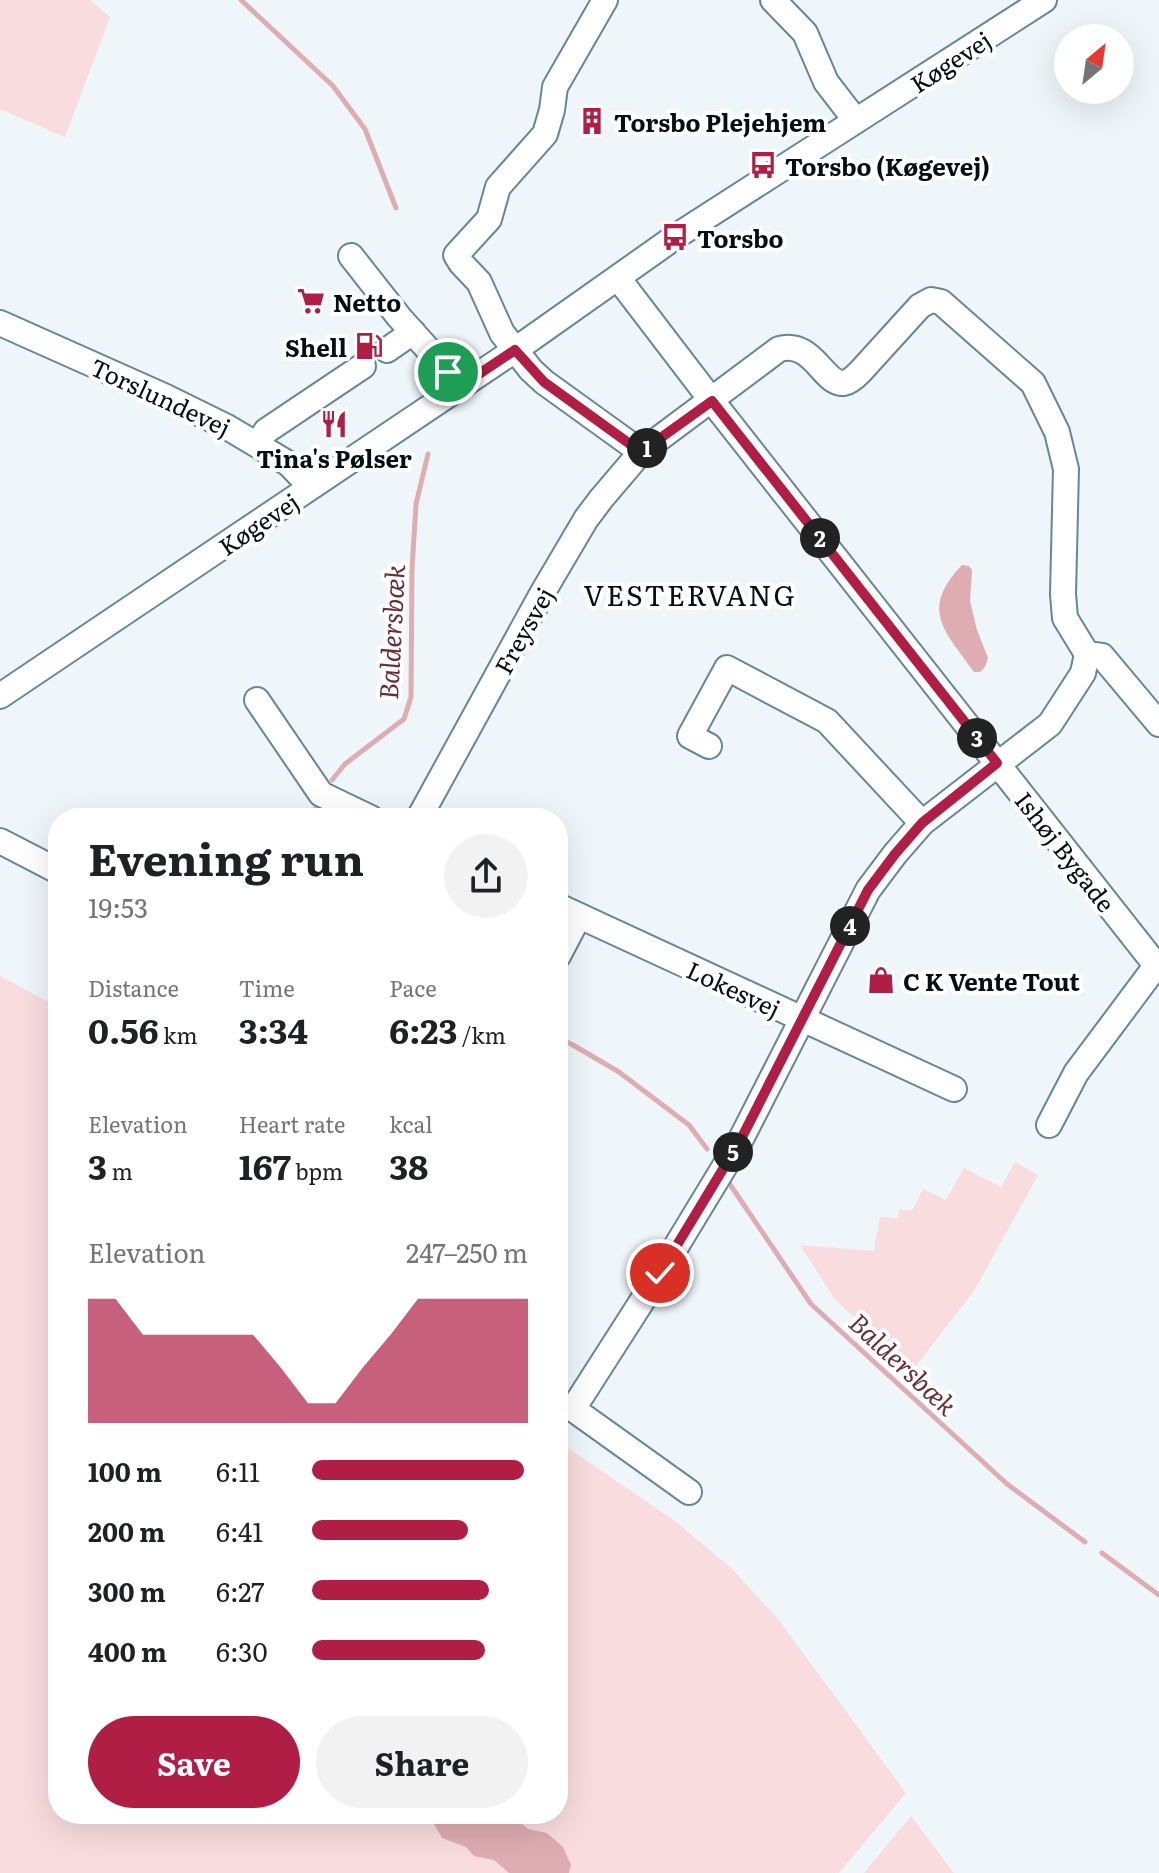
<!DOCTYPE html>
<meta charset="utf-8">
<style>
:root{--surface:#fff;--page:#f2f2f2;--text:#202124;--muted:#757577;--accent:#b01d45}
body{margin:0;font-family:Literata,serif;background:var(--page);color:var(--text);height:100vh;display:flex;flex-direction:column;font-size:30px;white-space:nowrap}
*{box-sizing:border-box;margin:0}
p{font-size:26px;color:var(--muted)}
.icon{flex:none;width:44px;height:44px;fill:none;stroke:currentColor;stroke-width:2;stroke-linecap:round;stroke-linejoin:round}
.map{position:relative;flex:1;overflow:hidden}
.drawer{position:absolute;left:48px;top:808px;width:520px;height:1016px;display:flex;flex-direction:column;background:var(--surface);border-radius:32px;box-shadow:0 8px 32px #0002}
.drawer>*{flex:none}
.needle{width:52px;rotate:29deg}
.fabs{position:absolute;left:1054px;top:24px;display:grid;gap:16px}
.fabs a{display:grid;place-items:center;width:80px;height:80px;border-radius:50%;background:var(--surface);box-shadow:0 8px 32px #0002;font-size:40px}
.pin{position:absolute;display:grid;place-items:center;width:68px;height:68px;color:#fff;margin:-34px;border:4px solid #fff;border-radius:50%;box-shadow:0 2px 8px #0007}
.km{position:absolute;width:40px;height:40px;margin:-20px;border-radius:50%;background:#222;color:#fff;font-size:22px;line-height:40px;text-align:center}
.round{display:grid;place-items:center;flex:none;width:84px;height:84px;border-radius:42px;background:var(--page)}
.headline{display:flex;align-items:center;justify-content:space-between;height:136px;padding:0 40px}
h1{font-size:44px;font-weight:700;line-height:60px}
.metrics{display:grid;grid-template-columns:repeat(3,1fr);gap:12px;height:136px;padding:8px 40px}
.metrics div{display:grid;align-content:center}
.metrics b{font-size:34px;font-weight:700}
.metrics small{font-size:22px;font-weight:400}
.metrics p{font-size:22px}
.chart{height:224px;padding:16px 40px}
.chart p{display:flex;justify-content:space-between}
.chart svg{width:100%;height:144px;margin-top:8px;fill:var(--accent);opacity:.7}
.button{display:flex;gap:16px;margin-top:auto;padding:16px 40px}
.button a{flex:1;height:92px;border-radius:48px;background:var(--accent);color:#fff;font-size:32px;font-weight:700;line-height:92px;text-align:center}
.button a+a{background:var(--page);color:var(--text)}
ul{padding:0 40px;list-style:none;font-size:26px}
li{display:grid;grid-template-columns:128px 96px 1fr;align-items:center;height:60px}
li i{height:20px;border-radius:10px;background:var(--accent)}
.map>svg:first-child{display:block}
</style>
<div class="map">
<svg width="1159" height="1873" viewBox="0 0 1159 1873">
<rect width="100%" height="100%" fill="#eef6fa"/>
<!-- green -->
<path fill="#f9dcde" d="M0,0H90L110,17L65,137L0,109Z
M0,976L58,1007V1814H558V1441L675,1521L731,1568L778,1619L906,1793L839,1873H0Z
M1015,1162L1038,1175L974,1291L911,1372L834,1298L800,1245L874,1251L880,1217L898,1218L899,1209L912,1211L923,1189L946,1200L964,1168L1001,1187Z
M911,1816L954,1873H864Z"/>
<!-- water -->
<path fill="#deadb2" d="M962,565L969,566L972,570L970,601L977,630L988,658L985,667L980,672H974C945,631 919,610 962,565Z
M439,1814H510L528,1829L547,1833L563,1847L571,1865L569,1873H509L494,1860L474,1856L466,1847L442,1838L434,1824Z"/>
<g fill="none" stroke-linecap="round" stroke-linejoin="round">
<!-- stream -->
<path stroke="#deadb2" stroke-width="5" d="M241,0L333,86L365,129L396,208
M332,780L345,764L404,719L411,697L412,569L416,504L428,454
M312,818L316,808
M558,1038L573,1045L619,1072L689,1125L707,1149
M729,1183L811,1304L1007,1484L1085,1542
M1102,1553L1159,1595"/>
<!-- minor casing -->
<g stroke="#658799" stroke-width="28">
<path id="minor" d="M605,0L555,87L552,110L545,134L498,187L489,219L456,255L461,263L479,282L502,333L531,370L544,382L641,452
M773,0L805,33L826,82L856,121
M351,256L399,317L461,386
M618,278L712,401L1159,969
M0,323L166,397L227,427L289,464L311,487
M387,350L413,332
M258,444L266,431L363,366
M1087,654L1102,656L1159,724
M0,696L515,350L675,237L1044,0
M257,700L321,794L371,818
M709,746L690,736L727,668L827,721L922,823
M419,818L543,592L586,519L601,499L641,452L779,349C814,340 823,385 844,383C850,382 856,376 860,372L920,306L931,300L941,302L1033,383L1057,432L1066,469L1063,594L1065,618L1087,654L1083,673L1050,724L922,823L895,854L868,890L740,1141L660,1273L573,1409L689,1492
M0,841L58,871
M558,906L954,1089
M558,956L579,916
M1049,1125L1076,1073L1156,966"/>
</g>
<!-- minor -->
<use href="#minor" stroke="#fff" stroke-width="24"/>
</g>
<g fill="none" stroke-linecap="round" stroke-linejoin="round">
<!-- route casing -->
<g stroke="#fff" stroke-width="16">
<path id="route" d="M448,372L461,386L515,350L544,382L641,452L712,401L997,763L922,823L895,854L868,890L740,1141L660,1273"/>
</g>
<!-- route -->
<use href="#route" stroke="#b01d45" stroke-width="10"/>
</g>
<!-- icons -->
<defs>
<g id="building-bare" transform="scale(2.16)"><path d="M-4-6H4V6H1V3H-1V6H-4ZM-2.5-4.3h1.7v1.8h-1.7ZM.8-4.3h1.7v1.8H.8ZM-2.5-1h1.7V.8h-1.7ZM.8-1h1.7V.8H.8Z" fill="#b01d45" stroke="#fff" stroke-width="2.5" paint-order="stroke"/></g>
<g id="bus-bare" transform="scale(2.16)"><path d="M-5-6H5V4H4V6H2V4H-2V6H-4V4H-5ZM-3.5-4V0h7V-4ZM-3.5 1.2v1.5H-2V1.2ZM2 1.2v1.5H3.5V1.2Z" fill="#b01d45" stroke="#fff" stroke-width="2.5" paint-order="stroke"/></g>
<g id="supermarket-bare" transform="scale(2.16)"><path d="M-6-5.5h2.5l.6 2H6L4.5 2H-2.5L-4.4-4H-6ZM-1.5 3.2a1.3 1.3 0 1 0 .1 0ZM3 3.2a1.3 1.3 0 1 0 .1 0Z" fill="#b01d45" stroke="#fff" stroke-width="2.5" paint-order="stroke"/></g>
<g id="fuel-bare" transform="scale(2.16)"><path d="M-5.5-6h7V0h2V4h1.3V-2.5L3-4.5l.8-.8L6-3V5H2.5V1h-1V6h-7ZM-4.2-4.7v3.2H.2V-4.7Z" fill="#b01d45" stroke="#fff" stroke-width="2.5" paint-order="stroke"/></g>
<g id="restaurant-bare" transform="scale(2.16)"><path d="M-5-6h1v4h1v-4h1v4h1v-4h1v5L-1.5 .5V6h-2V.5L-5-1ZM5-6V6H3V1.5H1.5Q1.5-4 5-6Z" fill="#b01d45" stroke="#fff" stroke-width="2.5" paint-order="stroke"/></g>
<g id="shop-bare" transform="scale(2.16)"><path d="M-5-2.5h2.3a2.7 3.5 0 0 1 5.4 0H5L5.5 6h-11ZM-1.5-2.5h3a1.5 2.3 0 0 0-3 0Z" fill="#b01d45" stroke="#fff" stroke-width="2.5" paint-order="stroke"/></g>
</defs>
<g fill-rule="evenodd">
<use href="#building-bare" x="592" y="121"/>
<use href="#bus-bare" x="763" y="165"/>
<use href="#bus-bare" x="675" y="237"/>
<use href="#supermarket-bare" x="311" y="301"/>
<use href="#fuel-bare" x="369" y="346"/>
<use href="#restaurant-bare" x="334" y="424"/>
<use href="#shop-bare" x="881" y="980"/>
</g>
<g text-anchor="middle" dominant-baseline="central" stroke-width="8" stroke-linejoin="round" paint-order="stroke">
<!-- street labels -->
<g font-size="24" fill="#030f15" stroke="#fff">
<text transform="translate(950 61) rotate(-33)">Køgevej</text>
<text transform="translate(161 396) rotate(25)">Torslundevej</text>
<text transform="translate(258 523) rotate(-34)">Køgevej</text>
<text transform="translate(523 630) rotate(-61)">Freysvej</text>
<text transform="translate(1066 851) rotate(52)">Ishøj Bygade</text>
<text transform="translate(734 988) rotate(25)">Lokesvej</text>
</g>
<!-- poi labels -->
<g font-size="24" font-weight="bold" fill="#030f15" stroke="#fff" text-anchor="start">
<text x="614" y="121">Torsbo Plejehjem</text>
<text x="785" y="165">Torsbo (Køgevej)</text>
<text x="697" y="237">Torsbo</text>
<text x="333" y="301">Netto</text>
<text x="347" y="346" text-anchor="end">Shell</text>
<text x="334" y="457" text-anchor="middle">Tina's Pølser</text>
<text x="903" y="980">C K Vente Tout</text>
</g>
<!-- water labels -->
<g font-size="26" font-style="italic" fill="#6b2e37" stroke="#fff">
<text transform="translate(390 632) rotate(-87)">Baldersbæk</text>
<text transform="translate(904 1363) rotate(43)">Baldersbæk</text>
</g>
<!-- quarter labels -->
<g font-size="28" letter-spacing="2" fill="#030f15" stroke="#fff">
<text x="690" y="594">VESTERVANG</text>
</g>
</g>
</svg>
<div class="fabs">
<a><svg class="needle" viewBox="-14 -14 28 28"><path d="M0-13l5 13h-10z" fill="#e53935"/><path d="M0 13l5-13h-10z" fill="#757577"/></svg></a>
</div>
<div class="pin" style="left:448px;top:372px;background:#1e9e55"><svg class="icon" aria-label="arrive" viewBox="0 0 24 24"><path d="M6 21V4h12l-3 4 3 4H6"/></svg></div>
<div class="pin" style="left:660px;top:1273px;background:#d93025"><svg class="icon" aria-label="check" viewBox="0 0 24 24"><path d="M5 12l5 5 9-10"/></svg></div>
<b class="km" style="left:647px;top:448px">1</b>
<b class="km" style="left:820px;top:538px">2</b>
<b class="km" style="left:977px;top:738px">3</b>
<b class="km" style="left:850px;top:926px">4</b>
<b class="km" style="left:733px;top:1152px">5</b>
<section class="drawer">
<div class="headline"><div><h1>Evening run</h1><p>19:53</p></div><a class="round"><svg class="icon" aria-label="share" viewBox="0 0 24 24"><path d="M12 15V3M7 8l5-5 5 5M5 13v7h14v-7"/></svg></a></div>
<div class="metrics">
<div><p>Distance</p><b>0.56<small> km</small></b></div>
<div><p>Time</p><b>3:34</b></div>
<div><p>Pace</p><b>6:23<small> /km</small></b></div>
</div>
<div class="metrics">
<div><p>Elevation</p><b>3<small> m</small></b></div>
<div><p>Heart rate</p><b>167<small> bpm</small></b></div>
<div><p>kcal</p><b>38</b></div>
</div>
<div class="chart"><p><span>Elevation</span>247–250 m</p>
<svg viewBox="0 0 160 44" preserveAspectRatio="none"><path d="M0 44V6L10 6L20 17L30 17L40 17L50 17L60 17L70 27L80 38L90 38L100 27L110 17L120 6L130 6L140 6L150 6L160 6V44z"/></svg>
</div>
<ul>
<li><b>100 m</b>6:11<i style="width:98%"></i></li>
<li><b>200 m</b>6:41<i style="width:72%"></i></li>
<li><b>300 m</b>6:27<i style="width:82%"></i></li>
<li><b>400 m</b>6:30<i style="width:80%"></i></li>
</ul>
<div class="button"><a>Save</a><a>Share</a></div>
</section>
</div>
